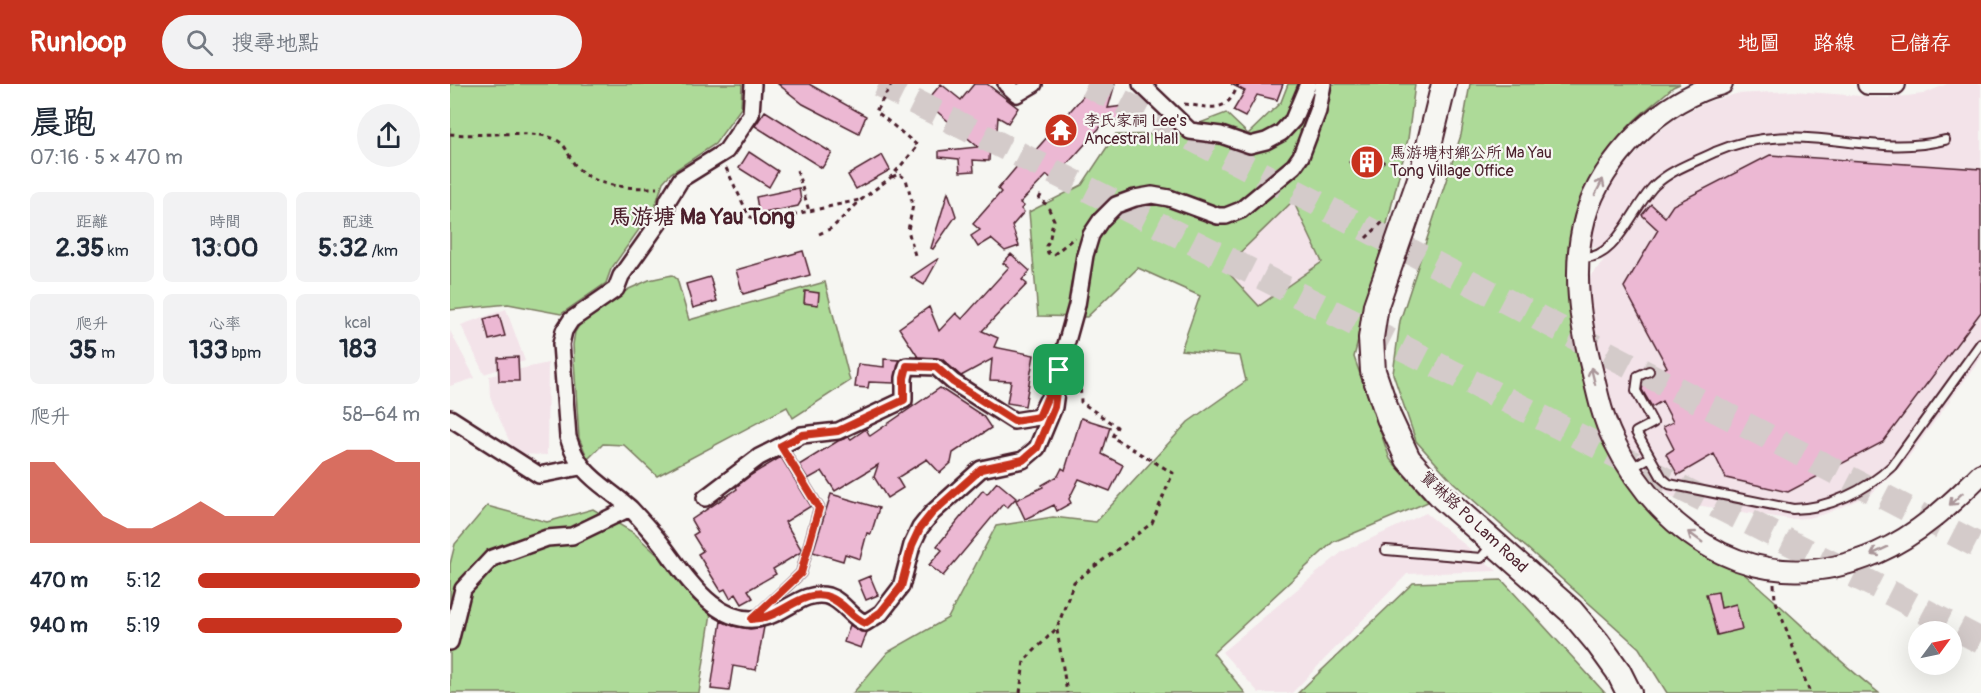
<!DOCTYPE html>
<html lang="zh-TW">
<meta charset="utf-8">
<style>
:root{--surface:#fff;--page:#f2f2f3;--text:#1f2937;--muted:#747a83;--accent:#c8321e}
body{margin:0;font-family:Pangolin,"LXGW WenKai TC",sans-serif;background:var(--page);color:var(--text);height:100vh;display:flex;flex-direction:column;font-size:22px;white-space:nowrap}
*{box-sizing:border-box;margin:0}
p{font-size:20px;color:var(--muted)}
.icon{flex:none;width:33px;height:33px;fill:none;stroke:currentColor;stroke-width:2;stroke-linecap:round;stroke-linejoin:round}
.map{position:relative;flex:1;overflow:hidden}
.panel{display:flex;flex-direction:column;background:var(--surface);width:450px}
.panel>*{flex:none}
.needle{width:39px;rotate:57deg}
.fabs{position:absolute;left:1458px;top:537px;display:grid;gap:12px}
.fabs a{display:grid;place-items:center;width:54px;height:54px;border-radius:50%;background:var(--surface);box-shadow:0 6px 24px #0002;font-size:30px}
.pin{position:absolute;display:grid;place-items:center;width:51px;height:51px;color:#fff;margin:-26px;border-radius:12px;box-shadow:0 3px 9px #0006}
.round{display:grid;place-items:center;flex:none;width:63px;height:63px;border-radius:32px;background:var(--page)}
.head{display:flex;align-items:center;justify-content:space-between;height:102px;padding:0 30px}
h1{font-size:33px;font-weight:800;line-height:45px}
.metrics{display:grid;grid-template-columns:repeat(3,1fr);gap:9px;height:102px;padding:6px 30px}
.metrics div{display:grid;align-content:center;border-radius:9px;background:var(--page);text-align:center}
.metrics b{font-size:26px;font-weight:800}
.metrics small{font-size:16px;font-weight:400}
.metrics p{font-size:16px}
.chart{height:168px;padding:12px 30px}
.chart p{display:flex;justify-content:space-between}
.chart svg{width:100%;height:108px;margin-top:6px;fill:var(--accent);opacity:.7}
ul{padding:0 30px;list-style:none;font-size:20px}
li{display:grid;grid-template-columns:96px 72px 1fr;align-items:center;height:45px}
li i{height:15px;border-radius:8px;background:var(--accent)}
header{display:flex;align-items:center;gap:36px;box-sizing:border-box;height:84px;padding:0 30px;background:var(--accent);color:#fff}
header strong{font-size:28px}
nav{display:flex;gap:33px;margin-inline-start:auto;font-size:21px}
.search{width:420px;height:54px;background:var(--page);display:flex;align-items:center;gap:15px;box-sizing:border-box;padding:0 21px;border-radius:33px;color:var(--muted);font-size:22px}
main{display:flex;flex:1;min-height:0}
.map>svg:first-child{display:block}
</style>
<header>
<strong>Runloop</strong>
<div class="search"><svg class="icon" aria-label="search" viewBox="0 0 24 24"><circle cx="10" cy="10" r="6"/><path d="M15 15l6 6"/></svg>搜尋地點</div>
<nav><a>地圖</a><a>路線</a><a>已儲存</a></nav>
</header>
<main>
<section class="panel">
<div class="head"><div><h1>晨跑</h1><p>07:16 · 5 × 470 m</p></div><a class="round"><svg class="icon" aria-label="share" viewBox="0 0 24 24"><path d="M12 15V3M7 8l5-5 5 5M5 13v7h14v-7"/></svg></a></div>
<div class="metrics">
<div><p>距離</p><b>2.35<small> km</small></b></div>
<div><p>時間</p><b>13:00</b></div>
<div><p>配速</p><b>5:32<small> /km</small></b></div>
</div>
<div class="metrics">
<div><p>爬升</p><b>35<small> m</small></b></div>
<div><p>心率</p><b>133<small> bpm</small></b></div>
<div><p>kcal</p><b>183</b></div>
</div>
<div class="chart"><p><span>爬升</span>58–64 m</p>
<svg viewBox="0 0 160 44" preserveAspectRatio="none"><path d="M0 44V11L10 11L20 22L30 33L40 38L50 38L60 33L70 27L80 33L90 33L100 33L110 22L120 11L130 6L140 6L150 11L160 11V44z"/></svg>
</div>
<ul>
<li><b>470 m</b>5:12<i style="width:100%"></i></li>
<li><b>940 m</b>5:19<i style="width:92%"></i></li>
</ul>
</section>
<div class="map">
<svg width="1531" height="609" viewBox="0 0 1531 609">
<rect width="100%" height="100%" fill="#f6f6f2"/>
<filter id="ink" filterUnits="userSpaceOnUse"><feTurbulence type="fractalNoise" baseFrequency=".0167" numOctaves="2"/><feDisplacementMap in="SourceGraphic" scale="12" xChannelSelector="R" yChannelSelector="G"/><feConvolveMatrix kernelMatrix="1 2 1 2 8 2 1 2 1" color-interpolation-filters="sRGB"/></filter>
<g filter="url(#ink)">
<!-- built -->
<path fill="#f3e3e9" d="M1497,0H1531V274L1452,382L1421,410L1375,430L1358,434L1339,435L1232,419L1194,395L1196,388L1187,369L1179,364L1171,350L1159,314L1142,235L1139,203L1141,191L1153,178L1149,164L1141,163L1145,133L1158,105L1176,81L1200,55L1226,34L1257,18L1286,10L1343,7L1439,14L1473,10Z
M843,116L872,178L809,222L774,184Z
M56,225L75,277L34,290L11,241Z
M0,247L25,294L0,302Z
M98,279L97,371L65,370L40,313L39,292Z
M976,429L1047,487L957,490L842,609H809L772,568L892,468Z"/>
<!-- green -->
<path fill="#adda98" stroke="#7c7c62" stroke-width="1.5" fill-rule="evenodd" d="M0,0H292L291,24L265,60L221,89L213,98L205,123L161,185L156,199L111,230L58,220L0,226Z
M838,0H965L958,55L904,273L940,375L978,418L883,458L763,569L795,609H403L438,568L498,534L546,442L603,433L646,438L738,338L796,297L790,272L731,266L750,212L688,184L637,233L588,232L579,128L632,101L665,51L721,50L776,29L798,50L831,18ZM919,62L934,78L913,95L900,78ZM843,117L872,178L809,222L774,184Z
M1020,0H1230L1223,3C1209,16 1192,28 1179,42C1109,114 1108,196 1131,288C1142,334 1158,378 1190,414C1197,422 1204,431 1212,438C1232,455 1260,464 1282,480C1333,521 1378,569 1429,609H1217L1189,564L1003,398L966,357L943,290L950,237L1011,51Z
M222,191L227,195L239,236L375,198L400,297L343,334L337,323L207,392L174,361L153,360L138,375L129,354L123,261L125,248L132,237L179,205L199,196Z
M37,422L97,438L143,425L184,449L262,522L249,609H0V480L5,460Z
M1052,496L1155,609H848L963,499Z"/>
<!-- building -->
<path fill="#ecb8d3" stroke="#4a1f2b" stroke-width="1.5" d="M328,0H359L416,32L409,49L353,20Z
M491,0L511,16L524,0H537L568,24L558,39L548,33L546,59H540L539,77L523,76L524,87L510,88L509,75L489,73V67L528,63L476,18Z
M644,0H665L658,24L688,20L690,33L654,39L603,96L597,91L570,119L574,122L571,125L574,128L562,142L569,162L555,167L541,155L528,163L521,152L530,146L523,140L551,108L548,105L569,80L567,79L581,64L584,68Z
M781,0H833L827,16L807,11L795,33L783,27L795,7Z
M315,27L382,69L372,84L305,42Z
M919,61L934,78L914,95L899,78Z
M299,68L328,87L319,103L289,84Z
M432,71L440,86L406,105L398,91Z
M1320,71L1531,85V228L1433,358L1338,408L1276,394L1264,370L1228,391L1216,370L1224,365L1213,343L1223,338L1212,317L1202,323L1192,306L1194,296L1217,283L1174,203L1208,146L1192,131L1201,120L1215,133L1223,121Z
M349,104L351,117L348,122L309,130L306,113Z
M498,108L506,132L483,165L481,164Z
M353,167L360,191L293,210L286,186Z
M561,170L580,187L572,196L577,200L532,247L548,254L544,263L584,271L575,322L557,319L561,297L540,296L542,275L511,292L492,275L468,273L449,244L479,223L489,247L506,229L512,235L559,183L553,179Z
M489,174L474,201L461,193Z
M260,193L267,217L243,224L236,200Z
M355,207L369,209L368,221L354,219Z
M49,231L55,252L39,256L34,235Z
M68,273L69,297H49L48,274Z
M434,275L450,276L444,299L419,298L418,304L405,303L408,280L434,283Z
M490,304L533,332L541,344L503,369L501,379L490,389L477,375L447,394L453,404L437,414L424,393L428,381L385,407L372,387L358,395L349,381L388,357L399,353L401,355L416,345L420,352Z
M631,334L660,343L652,370L673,381L660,407L629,395L619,415L621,419L607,427L604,421L575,435L566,416L593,403L592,401L608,392L612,384L615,386Z
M331,373L361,422L335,438L351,465V468L323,485L326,490L298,506L303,514L292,520L286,510L280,514L275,505L271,507L248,470L253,467L243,451L248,448L241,436L287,405L286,403L301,391Z
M547,398L566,414L557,424L553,420L493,492L479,481L492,466L487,462L533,406L537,410Z
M381,410L429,424L421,450L417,449L410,475L395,470L393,477L363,468Z
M420,492L428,511L416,516L408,497Z
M1268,508L1271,524L1286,520L1292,545L1267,551L1256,510Z
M271,537L283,542L300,545L314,543L306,586L283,582L279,607L261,605Z
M400,541L411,548H417L411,564L394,558Z"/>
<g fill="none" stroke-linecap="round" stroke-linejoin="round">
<!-- trunk-tunnel -->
<path stroke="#d4cbca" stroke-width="26" stroke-dasharray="26 13" stroke-linecap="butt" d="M429,0L1442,510L1531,557
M637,0L1531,463"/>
<!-- service casing -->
<g stroke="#4a1f2b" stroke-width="12">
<path id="service" d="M1131,173C1165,179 1183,122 1205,101C1222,85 1245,78 1265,68C1345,32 1417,76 1495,56
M1199,287L1188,292L1186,307L1203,339L1186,348L1212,394L1219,400L1343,425C1378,425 1417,406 1442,382L1531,259
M1180,385L1200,373
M936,466L1031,474L1042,461
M306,532L351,489L369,424L331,362"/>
</g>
<!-- minor casing -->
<g stroke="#4a1f2b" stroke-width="20">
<path id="minor" d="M556,0L567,10L584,0
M691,0L740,47L771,51L800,61L816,57L831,49L843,36L858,0
M0,334L89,391L130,383
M255,414L309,373L352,351L388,347L454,316V294L457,282L486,283L503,298L564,337L589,333L597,317
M180,424C151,398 130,393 118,353L111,260L114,247L121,236L166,205L171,192L215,130L218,116L231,95L276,67L301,30L303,0
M0,558L13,505L42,474L97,454L122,452L180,424C191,436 203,449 213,462C237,494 270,549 319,532C338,526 356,506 378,512C394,517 400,533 415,539L431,529L451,503L462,461L470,444L482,429L531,385L573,376L587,364L604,323L609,286L627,221L635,171L641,151L651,136L666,121L685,114L702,111L719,114L768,132H776L791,126L844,82L851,72L868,27L873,0"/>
</g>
<!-- tertiary casing -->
<g stroke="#4a1f2b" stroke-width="24">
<path id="tertiary" d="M1272,0C1213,14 1151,75 1135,134C1121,186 1130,239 1143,290C1148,312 1153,335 1163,355C1214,459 1314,518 1427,469C1468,451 1500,421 1531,390
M1418,0H1445"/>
</g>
<!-- primary casing -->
<g stroke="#4a1f2b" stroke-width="28">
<path id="primary" d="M994,0L973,86L926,221L921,254L923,287L939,334L958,375L993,414L1121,527L1147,558L1168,587L1179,609"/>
</g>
<!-- path -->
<path stroke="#4a1f2b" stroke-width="3" stroke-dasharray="4.5 4.5" stroke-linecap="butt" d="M734,20C760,23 778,31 788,0
M0,50C28,53 79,45 102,54C118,60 116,69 125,81C143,104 181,104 207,104
M276,84L299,132L310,138L409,116
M347,86L359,127
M442,93L449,90L456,95L463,121L458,146L466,175
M591,111L589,115L597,121L604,136C600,146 602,154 596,162L598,169L603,171L625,153
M369,150L382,144L411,116L440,94L468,62L426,27L442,0
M916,154L935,136
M1324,500L1325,515L1360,609
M607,546L617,609
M570,609L574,577L607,544L624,498L702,439L723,389L662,353L667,343L631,318L630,293L621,290"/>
<!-- service -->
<use href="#service" stroke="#f6f6f2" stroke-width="8"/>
<!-- minor -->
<use href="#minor" stroke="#f6f6f2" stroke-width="15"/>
<!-- tertiary -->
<use href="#tertiary" stroke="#f6f6f2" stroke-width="20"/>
<!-- primary -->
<use href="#primary" stroke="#f6f6f2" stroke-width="24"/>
</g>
<!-- one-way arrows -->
<defs><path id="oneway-shaft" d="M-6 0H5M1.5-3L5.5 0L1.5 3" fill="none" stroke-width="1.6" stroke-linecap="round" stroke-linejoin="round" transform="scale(1.5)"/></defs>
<g stroke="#a99598">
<use href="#oneway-shaft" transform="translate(1149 103) rotate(-63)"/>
<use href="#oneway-shaft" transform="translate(1143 292) rotate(-104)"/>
<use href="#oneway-shaft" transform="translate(1506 415) rotate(137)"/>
<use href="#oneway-shaft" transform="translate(1245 453) rotate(-144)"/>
<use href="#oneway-shaft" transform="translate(1429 467) rotate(155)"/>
</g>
</g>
<g fill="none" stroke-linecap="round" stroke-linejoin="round" filter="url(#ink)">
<!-- route casing -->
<g stroke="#fff" stroke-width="12">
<path id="route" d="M457,282L486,283L503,298L564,337L589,333L609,286L604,323L587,364L573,376L531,385L482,429L470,444L462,461L451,503L431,528L415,539C401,533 395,520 381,514C360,504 339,524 321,531C315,534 308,534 302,535L351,489L369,424L331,362L352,351L388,347L454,316V294Z"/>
</g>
<!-- route -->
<use href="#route" stroke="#c8321e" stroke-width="8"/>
</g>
<!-- icons -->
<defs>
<g id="temple-disc" transform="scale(1.725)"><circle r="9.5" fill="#c8321e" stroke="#f6f6f2"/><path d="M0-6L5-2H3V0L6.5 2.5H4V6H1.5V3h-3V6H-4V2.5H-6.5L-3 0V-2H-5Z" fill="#fff"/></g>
<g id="building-disc" transform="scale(1.725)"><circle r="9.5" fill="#c8321e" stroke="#f6f6f2"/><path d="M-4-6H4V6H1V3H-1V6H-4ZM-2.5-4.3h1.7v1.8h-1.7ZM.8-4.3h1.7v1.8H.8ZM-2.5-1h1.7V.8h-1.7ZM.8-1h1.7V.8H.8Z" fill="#fff"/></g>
</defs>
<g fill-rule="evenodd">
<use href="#temple-disc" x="611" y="46"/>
<use href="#building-disc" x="917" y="78"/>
</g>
<g text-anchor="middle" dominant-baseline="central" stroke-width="4.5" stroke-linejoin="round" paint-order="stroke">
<!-- poi labels -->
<g font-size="16" fill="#4a1f2b" stroke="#f6f6f2" text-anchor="start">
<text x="634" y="37">李氏家祠 Lee's<tspan x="634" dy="18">Ancestral Hall</tspan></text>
<text x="940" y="69">馬游塘村鄉公所 Ma Yau<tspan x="940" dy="18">Tong Village Office</tspan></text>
</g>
<!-- street labels -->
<g font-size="16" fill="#4a1f2b" stroke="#f6f6f2">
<text transform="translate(1024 438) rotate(43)">寶琳路 Po Lam Road</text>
</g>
<!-- district labels -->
<g font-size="22" font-weight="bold" fill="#4a1f2b" stroke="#f6f6f2">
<text x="252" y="133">馬游塘 Ma Yau Tong</text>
</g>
</g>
</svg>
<div class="fabs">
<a><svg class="needle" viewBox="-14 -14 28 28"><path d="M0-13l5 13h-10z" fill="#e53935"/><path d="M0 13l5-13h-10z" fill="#747a83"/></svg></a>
</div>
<div class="pin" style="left:609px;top:286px;background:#1e9e55"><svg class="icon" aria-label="arrive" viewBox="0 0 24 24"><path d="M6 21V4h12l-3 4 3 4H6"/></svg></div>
</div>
</main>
